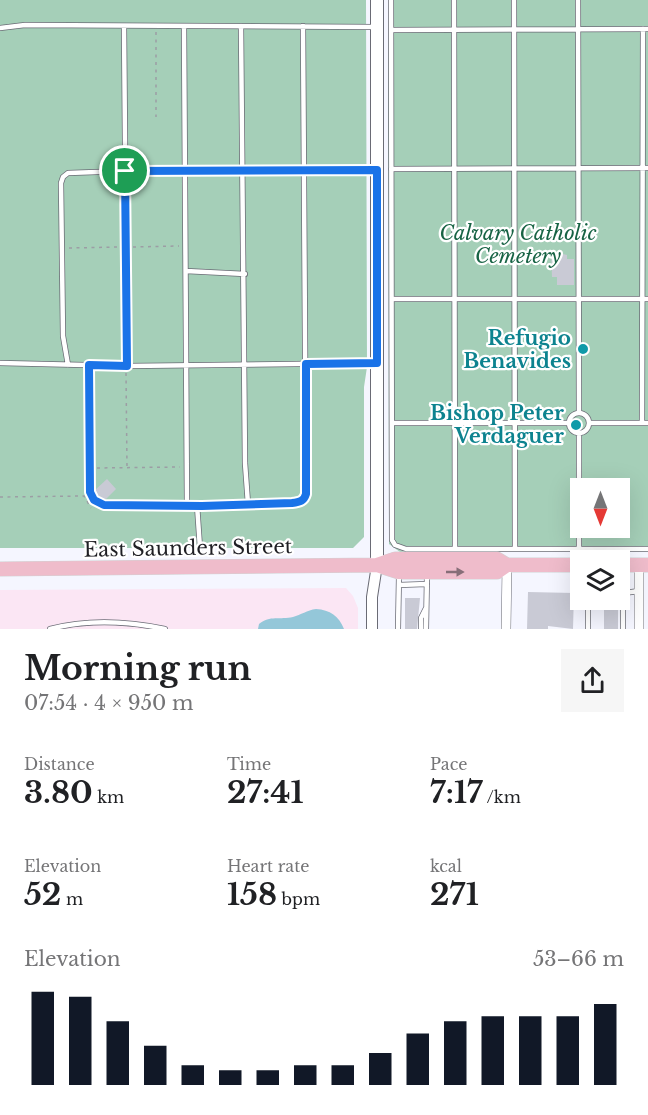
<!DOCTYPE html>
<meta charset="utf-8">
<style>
:root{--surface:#fff;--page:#f6f6f6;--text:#202124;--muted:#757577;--accent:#111827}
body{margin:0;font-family:"Libre Baskerville",serif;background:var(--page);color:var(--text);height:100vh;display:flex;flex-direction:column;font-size:22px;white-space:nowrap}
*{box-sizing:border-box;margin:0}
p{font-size:20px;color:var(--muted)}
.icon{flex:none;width:33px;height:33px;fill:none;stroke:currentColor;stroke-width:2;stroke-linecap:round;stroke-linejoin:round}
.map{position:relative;height:629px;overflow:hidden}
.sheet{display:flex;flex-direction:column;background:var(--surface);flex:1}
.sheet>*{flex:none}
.needle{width:39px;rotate:180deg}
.tools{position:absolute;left:570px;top:478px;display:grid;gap:12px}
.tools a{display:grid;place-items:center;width:60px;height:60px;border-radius:0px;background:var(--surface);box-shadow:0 6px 24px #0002;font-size:30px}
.pin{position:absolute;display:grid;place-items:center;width:51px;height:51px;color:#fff;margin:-26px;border:3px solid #fff;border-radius:50%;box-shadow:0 2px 6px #0007}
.round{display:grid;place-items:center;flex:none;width:63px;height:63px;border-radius:0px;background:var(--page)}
.headline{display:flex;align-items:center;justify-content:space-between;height:102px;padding:0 24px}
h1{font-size:33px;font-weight:800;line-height:45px}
.figures{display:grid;grid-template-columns:repeat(3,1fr);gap:9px;height:102px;padding:6px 24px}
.figures div{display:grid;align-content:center}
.figures b{font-size:30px;font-weight:800}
.figures small{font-size:16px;font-weight:400}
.figures p{font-size:16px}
.chart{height:168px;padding:12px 24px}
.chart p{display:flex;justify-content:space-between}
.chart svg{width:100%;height:108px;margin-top:6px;stroke:var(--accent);stroke-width:6}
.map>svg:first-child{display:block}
</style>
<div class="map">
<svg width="648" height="629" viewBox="0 0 648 629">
<rect width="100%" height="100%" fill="#f5f6ff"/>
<!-- medical -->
<path fill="#fbe6f4" d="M346,588L353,596L358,608V629H0V590Z"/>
<!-- green -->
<path fill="#a5cfb8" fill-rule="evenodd" d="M0,0H366L367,367L364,387V537L353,548H0Z
M388,0H648V552H400L389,544ZM580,489H620V528H580Z"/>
<!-- water -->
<path fill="#94c7d9" d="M316,609C330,610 339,616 344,629H258L259,624C270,615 280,620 293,617C301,615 307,610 316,609Z"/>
<!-- building -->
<path fill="#c9cad5" d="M551,253H559L567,255V259H574V285H557V277H552Z
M107,479L116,489L106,499H102L94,491Z
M528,592L574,593L573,629L548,626V629H527Z
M405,598H420L417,629H405Z
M604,600H618V629H604Z"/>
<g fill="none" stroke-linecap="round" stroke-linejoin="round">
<!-- service casing -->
<g stroke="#6a6b75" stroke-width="6">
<path id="service" d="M391,0L392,540L395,545L406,549H648
M454,0L455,549
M514,0L515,549
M578,0L579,413
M124,26L127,366
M241,26L245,463L248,504
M184,27L187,505
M0,28L25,25L375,27
M391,30L648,29
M391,169L648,168
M186,271L245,274
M392,299H648
M0,363L127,366L377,363
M68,365L63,336L61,183L63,177L68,173L125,171L377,170
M89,365L90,492L98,503L202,506L292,503C300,502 304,501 306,494L303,26
M569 423a10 10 0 1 1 20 0a10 10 0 1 1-20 0Z
M392,423H569
M589,423H648
M642,423L643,29
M579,433V549
M197,505L200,548
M399,585L427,584
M588,600V629
M50,629C88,619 127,621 165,629
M398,629L399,575
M421,629V618L426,608
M426,629L427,575
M623,629V599L624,593L639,591"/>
</g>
<!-- minor casing -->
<g stroke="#6a6b75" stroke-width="10">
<path id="minor" d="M506,629L507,565
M639,629V565"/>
</g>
<!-- tertiary casing -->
<g stroke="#6a6b75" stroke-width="12">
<path id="tertiary" d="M372,629V597L377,565"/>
</g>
<!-- secondary casing -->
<g stroke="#6a6b75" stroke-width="14">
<path id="secondary" d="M377,0V565"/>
</g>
<!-- primary casing -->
<g stroke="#d2d2d3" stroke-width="15">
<path id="primary" d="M377,565L399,572H497L507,565
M620,565H648
M0,569L377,565L395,559H497L507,565H580"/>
</g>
<!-- path -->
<path stroke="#9c9da4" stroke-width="1.5" stroke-dasharray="3 4.5" stroke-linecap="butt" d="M156,32V117
M133,247L179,246
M69,248L118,247
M126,373L127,468
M97,468L180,467
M0,497L84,496L91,508"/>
<!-- service -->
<use href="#service" stroke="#fff" stroke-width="4.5"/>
<!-- minor -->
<use href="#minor" stroke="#fff" stroke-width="9"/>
<!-- tertiary -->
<use href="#tertiary" stroke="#fff" stroke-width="10"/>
<!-- secondary -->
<use href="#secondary" stroke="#fff" stroke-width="12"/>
<!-- primary -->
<use href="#primary" stroke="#efbccb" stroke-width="14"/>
</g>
<!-- one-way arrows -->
<defs><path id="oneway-solid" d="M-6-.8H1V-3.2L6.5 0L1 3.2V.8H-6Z" transform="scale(1.5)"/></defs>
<use fill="#876e78" href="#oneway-solid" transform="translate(455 572)"/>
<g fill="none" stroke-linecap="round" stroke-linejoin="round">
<!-- route casing -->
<g stroke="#fff" stroke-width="12">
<path id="route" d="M377,170V363L306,364V494C304,501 300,502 292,503L202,506L104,505L94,500L90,492L89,365L127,366L125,171Z"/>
</g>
<!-- route -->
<use href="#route" stroke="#1a73e8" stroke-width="8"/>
</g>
<!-- markers -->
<g fill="#0f9aa8" stroke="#fff" stroke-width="2">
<circle cx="583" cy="349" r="6"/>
<circle cx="576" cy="425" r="6"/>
</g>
<g text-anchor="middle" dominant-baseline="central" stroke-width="4.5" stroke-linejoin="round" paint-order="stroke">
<!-- park labels -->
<g font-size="20" font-style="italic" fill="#176344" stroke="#fff">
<text x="518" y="233">Calvary Catholic<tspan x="518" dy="23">Cemetery</tspan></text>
</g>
<!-- culture labels -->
<g font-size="20" font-weight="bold" fill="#0d838f" stroke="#fff" text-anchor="end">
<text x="571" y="338">Refugio<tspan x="571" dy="23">Benavides</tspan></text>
<text x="564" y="413">Bishop Peter<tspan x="564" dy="23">Verdaguer</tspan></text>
</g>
<!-- street labels -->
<g font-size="20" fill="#1f1f24" stroke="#fff">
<text transform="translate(188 548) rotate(-1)">East Saunders Street</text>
</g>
</g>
</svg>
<div class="tools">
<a><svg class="needle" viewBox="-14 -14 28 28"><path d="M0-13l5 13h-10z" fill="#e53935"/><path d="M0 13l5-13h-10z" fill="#757577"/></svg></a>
<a><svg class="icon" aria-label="layers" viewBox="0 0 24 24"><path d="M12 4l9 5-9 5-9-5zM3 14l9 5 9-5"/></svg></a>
</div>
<div class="pin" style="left:125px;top:171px;background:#1e9e55"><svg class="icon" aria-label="arrive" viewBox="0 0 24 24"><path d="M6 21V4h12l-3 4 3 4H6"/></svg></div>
</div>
<section class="sheet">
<div class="headline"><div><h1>Morning run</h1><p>07:54 · 4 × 950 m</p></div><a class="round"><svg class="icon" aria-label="share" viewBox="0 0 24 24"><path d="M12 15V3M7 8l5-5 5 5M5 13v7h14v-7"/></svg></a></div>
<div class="figures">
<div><p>Distance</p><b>3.80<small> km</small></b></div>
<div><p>Time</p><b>27:41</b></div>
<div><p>Pace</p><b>7:17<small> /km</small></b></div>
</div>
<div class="figures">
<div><p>Elevation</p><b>52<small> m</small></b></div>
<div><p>Heart rate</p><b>158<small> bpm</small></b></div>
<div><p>kcal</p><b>271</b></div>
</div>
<div class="chart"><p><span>Elevation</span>53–66 m</p>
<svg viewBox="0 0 160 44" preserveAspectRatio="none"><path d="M5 44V6M15 44V8M25 44V18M35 44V28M45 44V36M55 44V38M65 44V38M75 44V36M85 44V36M95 44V31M105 44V23M115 44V18M125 44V16M135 44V16M145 44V16M155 44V11"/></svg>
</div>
</section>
